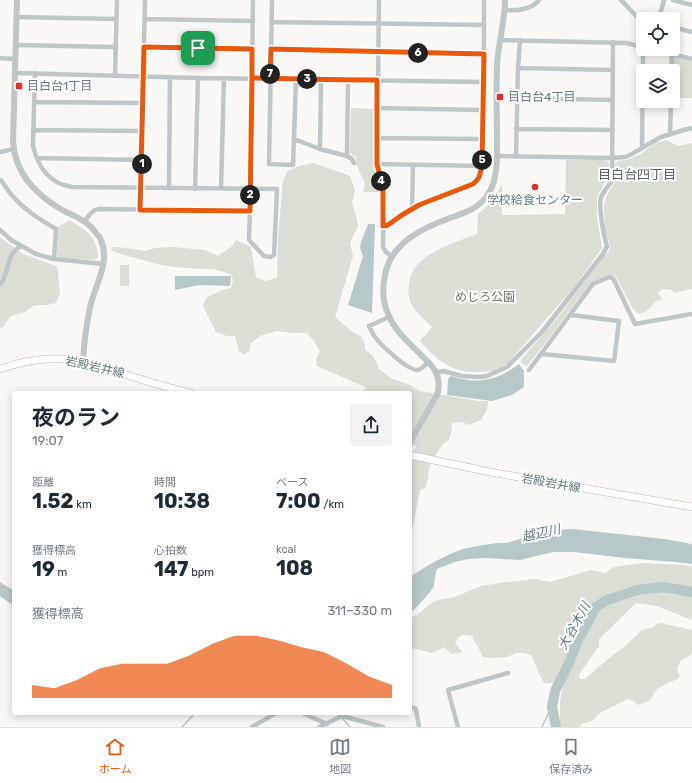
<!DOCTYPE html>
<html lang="ja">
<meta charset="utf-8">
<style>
:root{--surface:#fff;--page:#f2f2f3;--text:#1f2937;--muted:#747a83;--line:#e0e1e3;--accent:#ea580c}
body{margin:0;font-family:Rubik,"Noto Sans JP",sans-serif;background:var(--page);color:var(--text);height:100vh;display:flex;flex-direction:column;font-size:15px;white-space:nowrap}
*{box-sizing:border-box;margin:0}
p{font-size:13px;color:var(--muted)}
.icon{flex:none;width:22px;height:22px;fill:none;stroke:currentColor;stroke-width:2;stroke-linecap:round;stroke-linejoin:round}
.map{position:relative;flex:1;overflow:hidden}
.side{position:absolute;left:12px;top:391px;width:400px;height:324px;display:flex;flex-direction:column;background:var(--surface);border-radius:4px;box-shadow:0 2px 10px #0003}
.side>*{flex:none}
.fabs{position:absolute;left:636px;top:12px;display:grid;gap:8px}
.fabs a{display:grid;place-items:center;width:44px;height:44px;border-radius:4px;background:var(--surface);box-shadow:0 2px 10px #0003;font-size:20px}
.pin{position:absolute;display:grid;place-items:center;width:34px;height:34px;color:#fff;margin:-17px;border-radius:8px;box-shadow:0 2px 6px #0006}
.km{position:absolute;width:20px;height:20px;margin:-10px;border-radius:50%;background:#222;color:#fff;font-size:11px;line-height:20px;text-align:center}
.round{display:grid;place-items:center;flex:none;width:42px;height:42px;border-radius:4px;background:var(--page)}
.summary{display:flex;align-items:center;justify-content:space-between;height:68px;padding:0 20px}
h1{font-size:22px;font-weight:700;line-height:30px}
.figures{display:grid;grid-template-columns:repeat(3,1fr);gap:6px;height:68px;padding:4px 20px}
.figures div{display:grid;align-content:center}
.figures b{font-size:20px;font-weight:700}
.figures small{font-size:11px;font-weight:400}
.figures p{font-size:11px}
.chart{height:112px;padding:8px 20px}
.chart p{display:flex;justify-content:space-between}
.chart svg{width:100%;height:72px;margin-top:4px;fill:var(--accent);opacity:.7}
.dock{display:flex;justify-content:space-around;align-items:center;height:56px;border-top:1px solid var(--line);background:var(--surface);font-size:11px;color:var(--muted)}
.dock a{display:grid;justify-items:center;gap:2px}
.dock .active{color:var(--accent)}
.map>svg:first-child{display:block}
</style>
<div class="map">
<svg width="692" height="727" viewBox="0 0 692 727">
<rect width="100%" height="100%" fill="#f9f8f6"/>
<!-- green -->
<path fill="#daded5" d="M674,56L692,61V98H673V57Z
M351,108L374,109L373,162L380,192H363L365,184L363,179L356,164V157L353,156L350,152Z
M666,140L678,146L692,143V289L674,293L672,290L663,289L658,293L662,299L656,301L651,307L645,312L639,314L633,309L615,275H610L594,281L577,301L549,338L527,366L523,364L520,361L554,322L604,256L609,251L610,245L605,230L604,205L607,195L615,182L616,175L615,164L618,161L630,159L641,154L654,144Z
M566,160H604L607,161L609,164L608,176L597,197V217L602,248L575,286L508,363C504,365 501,367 497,369C491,372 482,372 475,372C450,372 436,359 420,341L432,327C425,320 414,311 410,301C408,296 408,290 409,285C411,254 452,244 477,234L478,214C489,206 496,195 502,184V215L565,214Z
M314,163L350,176L355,190L352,203L357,220L358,226L350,243L353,256L335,317L351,331L362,337L365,344V349L374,357L379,369L391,378L410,385L420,391L478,401H488L487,410L481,420L469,425L462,422L452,423C452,431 451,436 447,442L444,443L438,451L429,468L428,479L425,488L420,490L412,531L410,532V456L412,454L417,446L410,444V393H364L365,387L317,366L316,360L320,351L314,341L307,333H294L277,331L260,336L251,343L249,351L244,355L239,351L235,336H227L216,332L203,306L206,298L220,291L231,288L233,280L231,274L213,269L183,268L161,265L117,253L111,250L112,247L127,248L145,251L155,248L173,247L205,250L218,256L231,247L236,240L251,247L256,277L265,281L277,278L278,237L283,180L288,171L299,166Z
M69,220C86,230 97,236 98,257L95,260L59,258L57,256L58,227Z
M0,237L23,254L56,266L58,272L60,294L56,303L47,305H38L33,306L25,312L11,316L3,327L0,328Z
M120,265H129V286H120Z
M642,563L685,565L692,567V620L657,606L636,603L599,639V647L594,653L579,675L580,679H585L608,659L624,647L642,630L653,627L657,624L661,623L692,630V653L689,656L681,660L677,669L680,676L677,679L666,684L657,689L650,700L639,705L633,701L628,699L601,712L592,721L581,724L580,727H562L560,726V701L563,687L554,683H544C539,675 536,666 532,656L525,653H516L507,657L491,658L483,657L472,636C463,634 459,635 455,643L462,652L451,654L444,647L432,653L410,648V618L417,615L434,601L455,597L481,586L507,582L536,579L550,582L591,570L605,573L613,567Z"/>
<!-- water -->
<path fill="#b7c8c9" d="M368,224H375L372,313L348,305L363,256L360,248L361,242Z
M175,276H231L230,286L199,285L175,290Z
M519,364L524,371V387L512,395L492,401L447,395L448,379L451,376C478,385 498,380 519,364Z
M573,529L664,539L687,543L692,545V564L675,562L625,558L574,552H553L520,560L486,558L468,559L455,562L437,569C435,575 435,580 434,585C432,592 416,608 410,613V577L419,571L434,562L450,554L463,549L477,546L497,543H507L548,530Z
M0,582L14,591V606L0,596Z"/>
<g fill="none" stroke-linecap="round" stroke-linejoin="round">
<!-- stream -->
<path stroke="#b7c8c9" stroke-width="1.5" d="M342,718L350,727
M182,727L195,713
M542,727L550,710L552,707"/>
<!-- river -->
<path stroke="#b7c8c9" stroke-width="10" d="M556,727L552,707L555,691L569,663L579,638L596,607L607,600L637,590L664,587L692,592"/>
<!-- secondary casing -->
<g stroke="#b2babd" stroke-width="8">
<path id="secondary" d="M0,369C20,362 41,358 63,359C81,360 99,366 116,372C141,379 165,387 190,393
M410,455L490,472L692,507"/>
</g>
<!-- minor -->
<path stroke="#bfc6c8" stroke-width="4.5" d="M272,0L269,164L293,165L296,79
M379,0L377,164L383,188L384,198L383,247L386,252L392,257
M621,0L639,19L643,20
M673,0L692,5
M505,10C517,11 531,10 539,0
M16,17L116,19
M145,19L253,21
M659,19L664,0
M272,22L484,25
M673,27L692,32
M501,40L626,43L643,47
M15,45L115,47
M144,47L252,49
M271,49L484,54
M655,49L692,59
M0,58L15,59
M518,68L613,70
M671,71L672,53
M15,73L198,78L483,82
M35,73L33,146C38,167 50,184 72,187L277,189L274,255L271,257L264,256L249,240L250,211
M115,75L117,0
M517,98L613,100
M34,102L143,103
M377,108L482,110
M516,129L613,130
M33,130L142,131
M670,134L671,101
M377,138L482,139
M294,139L320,149L347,156L352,159L354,163
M642,148L643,49
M320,149L321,79
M0,152L13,149
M347,156L348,80
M497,156L613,158L625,157L630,155L661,137L684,130L692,128
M516,156L518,68L520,40
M37,158L142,160
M377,164L482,166
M0,180H1C4,184 7,189 10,193C23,209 39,219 56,229L54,259
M169,188L170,77
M221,188L224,78
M195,189L198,78
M412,209L413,165
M140,210L145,0
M85,221C89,215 92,210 99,209L250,211L253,0
M383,226L389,225L402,215L419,205L473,184C480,179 480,174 482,166L484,39V0
M0,230L11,240L36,254L54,259L103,264
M0,284L3,281L10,259L12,254L20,246
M389,317L369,326C371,330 373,334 375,337C381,345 408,371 418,370C422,369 425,365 428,362
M542,354L614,361L619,321L571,315
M529,370L593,284L609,277L613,278L635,324L692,314
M436,373L443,371L462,376L478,377L487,376L507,367L542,332L603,254L607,246C604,237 598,205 601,197C604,191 608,186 612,181L613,42
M410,707L414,708L416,709L419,727
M302,713L327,724
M342,716L383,727
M252,727L276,713
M319,727L342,716L344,713
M458,727L448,690L508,673"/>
<!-- tertiary -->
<path stroke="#bfc6c8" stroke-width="6" d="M17,0L13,141C15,174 36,195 64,211C76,217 88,221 96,233C98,235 100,238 101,240C111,263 94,286 90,308C86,326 84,344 83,362
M410,442L437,395C440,387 439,376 434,369C432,365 429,363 426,360C414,347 396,333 389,316C383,304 382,289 385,275C391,243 422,228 450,218C464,213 476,210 486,197C491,191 494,183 495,175C498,165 497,153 497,142C497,117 496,91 497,66C498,44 505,22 505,0"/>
<!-- secondary -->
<use href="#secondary" stroke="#fff" stroke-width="7"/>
</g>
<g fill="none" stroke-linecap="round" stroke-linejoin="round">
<!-- route casing -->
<g stroke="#fff" stroke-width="8">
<path id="route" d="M198,48L144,47L140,210L250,211L252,78C294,79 335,80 377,80V164L383,188V226L388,225L402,215L419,205L473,184C480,179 480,174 482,166L484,54L271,49L270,78H252V49L198,48"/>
</g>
<!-- route -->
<use href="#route" stroke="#ea580c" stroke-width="5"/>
</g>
<!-- markers -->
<g fill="#e32e2c" stroke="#fff" stroke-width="1.5">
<rect x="15" y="82" width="8" height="8" rx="2"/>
<rect x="496" y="93" width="8" height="8" rx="2"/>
<circle cx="535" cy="187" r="4"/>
</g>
<g text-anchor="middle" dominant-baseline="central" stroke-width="4" stroke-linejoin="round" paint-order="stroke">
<!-- poi labels -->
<g font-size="12" fill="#647a81" stroke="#fff" text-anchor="start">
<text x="27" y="86">目白台1丁目</text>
<text x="508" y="97">目白台4丁目</text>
<text x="535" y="200" text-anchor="middle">学校給食センター</text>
</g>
<!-- park labels -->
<g font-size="12" fill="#6c7963" stroke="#fff">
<text x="485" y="297">めじろ公園</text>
</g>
<!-- street labels -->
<g font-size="12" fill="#647a81" stroke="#fff">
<text transform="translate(95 367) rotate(13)">岩殿岩井線</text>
<text transform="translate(551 483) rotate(10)">岩殿岩井線</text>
</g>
<!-- neighbourhood labels -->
<g font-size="13" fill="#56676c" stroke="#fff">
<text x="637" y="174">目白台四丁目</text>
</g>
<!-- water labels -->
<g font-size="13" font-style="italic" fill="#5e7a7b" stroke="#fff">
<text transform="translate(541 533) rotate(-12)">越辺川</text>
<text transform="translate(574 626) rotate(-61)">大谷木川</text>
</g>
</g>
</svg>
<div class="fabs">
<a><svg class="icon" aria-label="locate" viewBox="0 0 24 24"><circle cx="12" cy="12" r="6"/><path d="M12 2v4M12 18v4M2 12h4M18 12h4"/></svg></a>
<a><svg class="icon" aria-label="layers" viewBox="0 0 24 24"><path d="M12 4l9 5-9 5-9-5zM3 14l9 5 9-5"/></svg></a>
</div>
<div class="pin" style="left:198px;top:48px;background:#1e9e55"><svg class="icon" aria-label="arrive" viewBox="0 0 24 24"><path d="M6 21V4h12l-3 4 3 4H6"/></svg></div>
<b class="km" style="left:142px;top:164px">1</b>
<b class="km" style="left:250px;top:195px">2</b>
<b class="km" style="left:307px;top:79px">3</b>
<b class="km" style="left:381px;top:181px">4</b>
<b class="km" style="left:482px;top:160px">5</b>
<b class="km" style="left:418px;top:53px">6</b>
<b class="km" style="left:270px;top:74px">7</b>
<section class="side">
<div class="summary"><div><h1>夜のラン</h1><p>19:07</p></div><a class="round"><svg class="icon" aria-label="share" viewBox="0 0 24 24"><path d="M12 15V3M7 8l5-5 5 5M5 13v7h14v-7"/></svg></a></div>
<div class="figures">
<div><p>距離</p><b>1.52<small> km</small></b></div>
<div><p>時間</p><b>10:38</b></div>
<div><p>ペース</p><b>7:00<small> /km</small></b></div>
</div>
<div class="figures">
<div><p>獲得標高</p><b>19<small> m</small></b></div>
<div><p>心拍数</p><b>147<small> bpm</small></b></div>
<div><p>kcal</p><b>108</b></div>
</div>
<div class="chart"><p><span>獲得標高</span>311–330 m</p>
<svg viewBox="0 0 160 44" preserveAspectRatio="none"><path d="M0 44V36L10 38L20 33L30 26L40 23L50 23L60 23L70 18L80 11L90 6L100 6L110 9L120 13L130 16L140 23L150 31L160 36V44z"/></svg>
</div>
</section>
</div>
<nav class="dock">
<a class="active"><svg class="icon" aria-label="home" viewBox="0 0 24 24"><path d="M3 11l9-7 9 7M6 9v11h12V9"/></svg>ホーム</a>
<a><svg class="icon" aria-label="map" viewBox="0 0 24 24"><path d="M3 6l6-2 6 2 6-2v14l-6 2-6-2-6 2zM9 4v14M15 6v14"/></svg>地図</a>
<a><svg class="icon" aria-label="saved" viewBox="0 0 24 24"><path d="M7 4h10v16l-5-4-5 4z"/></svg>保存済み</a>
</nav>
